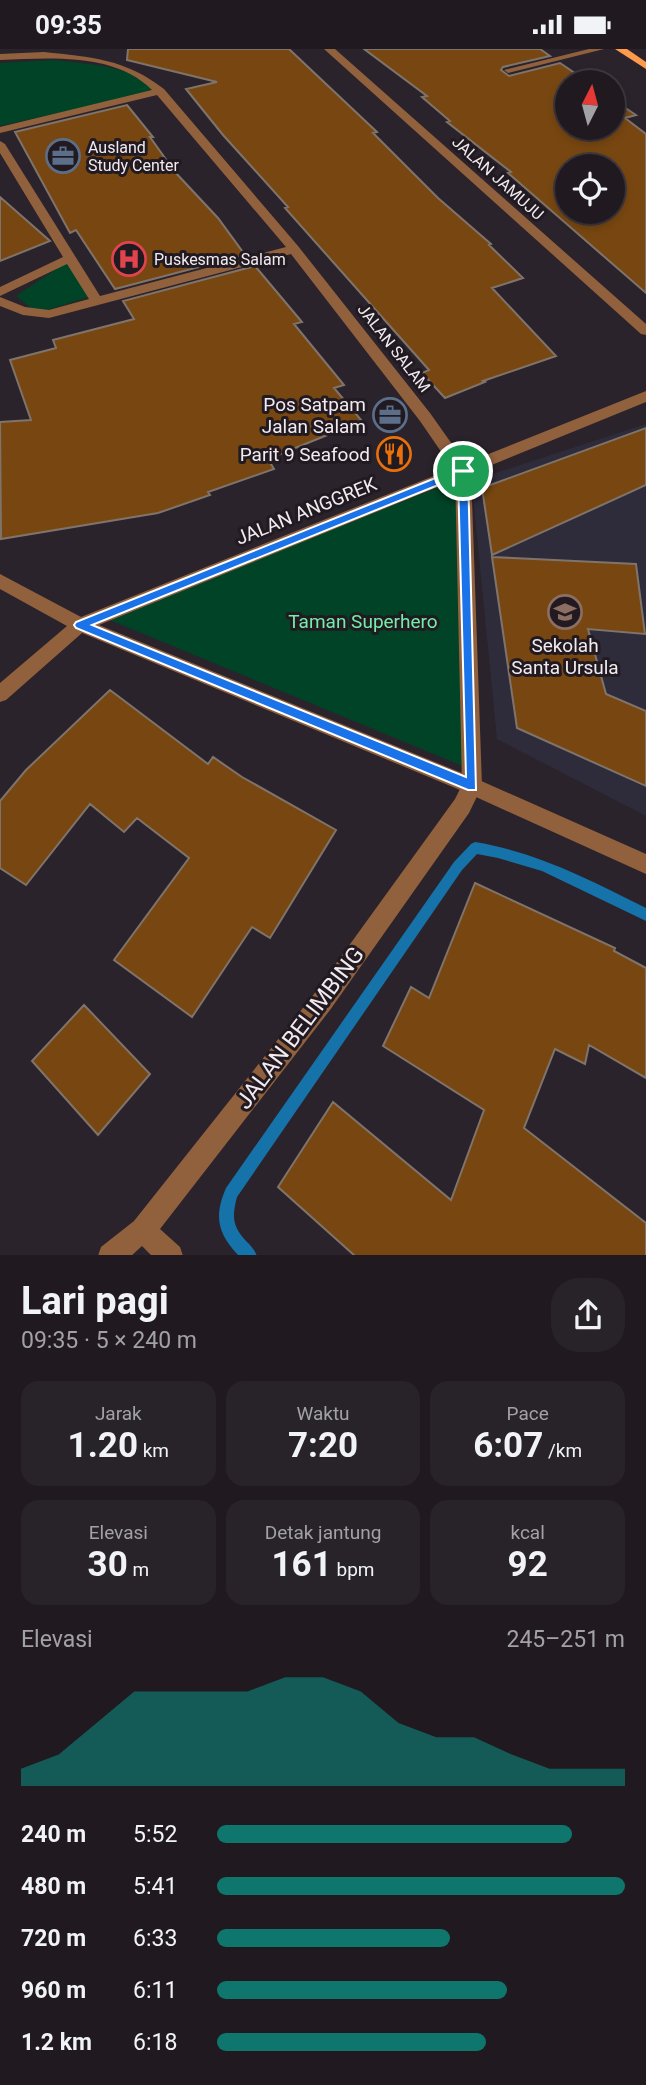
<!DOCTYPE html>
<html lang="id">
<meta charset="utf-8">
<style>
:root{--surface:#201a20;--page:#282329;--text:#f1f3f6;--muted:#a2a1a5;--line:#3d383e;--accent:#0f766e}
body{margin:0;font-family:Roboto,sans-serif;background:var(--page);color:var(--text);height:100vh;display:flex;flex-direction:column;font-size:26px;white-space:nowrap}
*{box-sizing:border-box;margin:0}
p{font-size:23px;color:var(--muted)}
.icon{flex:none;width:38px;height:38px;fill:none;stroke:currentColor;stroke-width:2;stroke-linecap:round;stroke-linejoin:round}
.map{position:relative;height:1206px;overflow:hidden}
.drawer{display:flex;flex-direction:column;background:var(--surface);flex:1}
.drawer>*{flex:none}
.needle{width:46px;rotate:6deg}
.fabs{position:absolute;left:555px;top:21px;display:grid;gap:14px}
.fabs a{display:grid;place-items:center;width:70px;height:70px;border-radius:50%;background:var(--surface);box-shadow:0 4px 10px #0003,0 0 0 2px var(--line);font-size:35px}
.pin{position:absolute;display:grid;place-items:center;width:60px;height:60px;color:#fff;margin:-30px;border:4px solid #fff;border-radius:50%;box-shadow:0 2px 7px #0007}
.round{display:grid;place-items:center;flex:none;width:74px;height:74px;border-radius:28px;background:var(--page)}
.head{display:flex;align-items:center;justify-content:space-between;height:119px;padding:0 21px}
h1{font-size:38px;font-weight:700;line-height:52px}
.figures{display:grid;grid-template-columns:repeat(3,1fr);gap:10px;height:119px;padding:7px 21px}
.figures div{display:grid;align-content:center;border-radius:18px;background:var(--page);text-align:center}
.figures b{font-size:35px;font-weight:700}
.figures small{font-size:19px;font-weight:400}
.figures p{font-size:19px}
.chart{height:196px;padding:14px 21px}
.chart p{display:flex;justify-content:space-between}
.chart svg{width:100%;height:126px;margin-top:7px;fill:var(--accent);opacity:.7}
ul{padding:0 21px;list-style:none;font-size:23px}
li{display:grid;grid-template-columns:112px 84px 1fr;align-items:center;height:52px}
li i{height:18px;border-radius:9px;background:var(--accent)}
.status{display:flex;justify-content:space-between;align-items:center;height:49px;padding:0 35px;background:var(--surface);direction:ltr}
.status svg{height:19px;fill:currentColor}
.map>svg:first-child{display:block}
</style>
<div class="status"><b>09:35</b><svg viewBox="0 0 49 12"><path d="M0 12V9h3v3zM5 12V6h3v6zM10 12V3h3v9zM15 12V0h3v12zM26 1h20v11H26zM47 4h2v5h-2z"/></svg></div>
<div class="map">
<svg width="646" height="1207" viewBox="0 0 646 1207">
<rect width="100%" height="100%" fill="#2b232b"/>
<!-- education -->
<path fill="#2e2b3b" d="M646,375V767L497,690L472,436L480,429Z"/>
<!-- green -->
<path fill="#004326" d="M54,11C87,15 133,16 158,42L0,77V14Z
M70,211L89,248L37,264L16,247Z
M455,432L465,718L105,569Z"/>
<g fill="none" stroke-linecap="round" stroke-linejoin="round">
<!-- stream -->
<path fill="#1673a9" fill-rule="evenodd" d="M475,793C537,803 590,831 646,859V872L542,822L498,809L477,805L462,821L237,1148C232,1167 232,1177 246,1192C251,1197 254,1200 257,1207H239C217,1184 214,1167 226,1139L454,813L471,795Z"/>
</g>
<!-- building -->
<path fill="#784711" stroke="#7f746b" stroke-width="2" fill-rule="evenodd" d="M128,0H289L377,83L373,84L438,149L491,195L489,196L523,229L492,239L556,307L483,332L485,333L445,349L422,324L429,321L285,159L288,158L223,86L186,40L217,33L127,11Z
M364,0H540L550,7L503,18L501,21L509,27L560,14L588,33H567V79H612V50L636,66L625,69L646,85V244L508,124L511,123L447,73L450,72L422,48L427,47ZM567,117H612V163H567Z
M127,56L153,88H150L175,123L218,169L245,206L115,240L76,181L70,184L15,83Z
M0,148L50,192L0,212Z
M255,217L302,273L294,275L344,336L334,339L362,372L268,410L274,420L208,443L210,446L158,464L1,490L0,373L31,371L10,311L56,299L53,291L134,270L123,252Z
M646,379V436L492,506L482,439Z
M492,508L636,515L645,585L588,580L606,645L646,662V737L517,679Z
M110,641L208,715L213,708L242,728L336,781L270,889L252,878L192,968L114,911L189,809L137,769L124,783L90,755L26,836L0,819V752L26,721Z
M475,834L615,899L614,902L646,919V1029L589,996L585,1015L555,1000L524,1079L646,1174V1207H355L278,1138L333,1053L451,1151L484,1061L383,997L411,938L429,949Z
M84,956L150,1025L98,1086L32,1012Z"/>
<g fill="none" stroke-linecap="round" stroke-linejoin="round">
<!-- service -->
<path fill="#91613e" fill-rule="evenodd" d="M589,0H604L508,24L504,21Z"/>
<!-- minor -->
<path fill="#91613e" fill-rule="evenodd" d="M324,0H335L646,275V286L641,285Z
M44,3C92,8 125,10 164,40L298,197L430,364L471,422L482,737L469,764L330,961L160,1180L180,1198L183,1207H152L142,1197L131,1207H98L101,1198L134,1172L314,945L455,750L462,736L455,423L420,372L291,205L49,269L23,266L0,257V248L25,258L49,261L89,250L67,215L0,247V238L63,208L0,104V92L5,95L100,247L286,198L157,46L0,84V78L152,41C115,3 48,9 0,11V5Z"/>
<!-- tertiary -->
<path fill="#91613e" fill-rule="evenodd" d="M646,342V353L99,576L479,731L646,805V825L465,743L82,584L6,651L0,653V634L67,577L0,540V525L81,568Z"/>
<!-- primary -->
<path fill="#fd9a4c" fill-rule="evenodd" d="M615,0H627L646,13V20Z"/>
</g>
<!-- route -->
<path fill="#1a73e8" stroke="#fff" stroke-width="2" fill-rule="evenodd" d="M463,418L468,422L476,741H468L76,579L74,576L76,573ZM458,428L466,728L92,576Z"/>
<!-- icons -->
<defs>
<g id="office-ring" transform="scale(1.75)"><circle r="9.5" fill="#221a21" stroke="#5c6f8a" stroke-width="1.5"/><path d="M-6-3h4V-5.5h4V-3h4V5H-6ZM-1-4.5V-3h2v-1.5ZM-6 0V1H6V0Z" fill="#5c6f8a"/></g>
<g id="hospital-ring" transform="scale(1.75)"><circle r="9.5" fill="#221a21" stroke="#e0444e" stroke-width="1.5"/><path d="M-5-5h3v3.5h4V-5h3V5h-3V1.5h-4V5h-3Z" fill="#e0444e"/></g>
<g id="restaurant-ring" transform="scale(1.75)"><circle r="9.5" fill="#221a21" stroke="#e8710a" stroke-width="1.5"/><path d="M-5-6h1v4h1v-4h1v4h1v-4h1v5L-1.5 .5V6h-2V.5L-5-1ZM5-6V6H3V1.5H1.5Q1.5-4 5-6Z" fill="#e8710a"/></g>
<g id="school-ring" transform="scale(1.75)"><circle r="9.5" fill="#221a21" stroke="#8d6e63" stroke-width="1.5"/><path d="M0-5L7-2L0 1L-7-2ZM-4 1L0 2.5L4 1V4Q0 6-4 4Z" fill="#8d6e63"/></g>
</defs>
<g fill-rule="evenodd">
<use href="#office-ring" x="63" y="107"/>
<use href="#hospital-ring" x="129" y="210"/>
<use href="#office-ring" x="390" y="366"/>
<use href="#restaurant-ring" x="394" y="405"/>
<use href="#school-ring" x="565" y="563"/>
</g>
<g text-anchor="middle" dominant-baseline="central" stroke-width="6" stroke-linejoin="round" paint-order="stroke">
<!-- far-poi labels -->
<g font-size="16" fill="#f1ebf0" stroke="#221a21" text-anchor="start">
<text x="88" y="98">Ausland<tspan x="88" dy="18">Study Center</tspan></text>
<text x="154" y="210">Puskesmas Salam</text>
</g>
<!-- far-street labels -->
<g font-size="16" fill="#f1ebf0" stroke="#221a21">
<text transform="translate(498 129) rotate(42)">JALAN JAMUJU</text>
<text transform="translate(394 299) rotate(52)">JALAN SALAM</text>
</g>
<!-- poi labels -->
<g font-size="19" fill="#f1ebf0" stroke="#221a21" text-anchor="end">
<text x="366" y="355">Pos Satpam<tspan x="366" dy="22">Jalan Salam</tspan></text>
<text x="370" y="405">Parit 9 Seafood</text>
<text x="565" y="596" text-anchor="middle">Sekolah<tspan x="565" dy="22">Santa Ursula</tspan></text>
</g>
<!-- street labels -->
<g font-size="19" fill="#f1ebf0" stroke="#221a21">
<text transform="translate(306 462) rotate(-22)">JALAN ANGGREK</text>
</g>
<!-- park labels -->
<g font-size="19" fill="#73edaa" stroke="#221a21">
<text x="363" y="572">Taman Superhero</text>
</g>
<!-- near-street labels -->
<g font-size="23" fill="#f1ebf0" stroke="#221a21">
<text transform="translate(300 979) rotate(-53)">JALAN BELIMBING</text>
</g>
</g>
</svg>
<div class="fabs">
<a><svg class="needle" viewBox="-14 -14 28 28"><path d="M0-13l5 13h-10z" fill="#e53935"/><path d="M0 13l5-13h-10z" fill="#a2a1a5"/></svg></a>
<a><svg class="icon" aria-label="locate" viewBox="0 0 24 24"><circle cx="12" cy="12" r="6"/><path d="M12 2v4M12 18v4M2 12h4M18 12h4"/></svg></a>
</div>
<div class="pin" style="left:463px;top:422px;background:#1e9e55"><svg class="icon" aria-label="arrive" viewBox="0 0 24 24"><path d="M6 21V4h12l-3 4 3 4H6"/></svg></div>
</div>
<section class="drawer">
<div class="head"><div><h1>Lari pagi</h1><p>09:35 · 5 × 240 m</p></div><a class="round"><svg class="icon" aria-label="share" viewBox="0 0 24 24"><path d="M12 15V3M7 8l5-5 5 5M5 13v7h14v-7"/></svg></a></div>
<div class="figures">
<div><p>Jarak</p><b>1.20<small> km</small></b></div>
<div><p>Waktu</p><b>7:20</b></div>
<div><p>Pace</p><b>6:07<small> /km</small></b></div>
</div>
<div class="figures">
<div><p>Elevasi</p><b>30<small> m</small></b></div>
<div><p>Detak jantung</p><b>161<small> bpm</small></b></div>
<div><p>kcal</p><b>92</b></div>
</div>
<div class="chart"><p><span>Elevasi</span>245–251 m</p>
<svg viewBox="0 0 160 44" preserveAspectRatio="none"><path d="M0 44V38L10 33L20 22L30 11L40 11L50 11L60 11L70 6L80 6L90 11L100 22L110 27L120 27L130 33L140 38L150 38L160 38V44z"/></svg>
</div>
<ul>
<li><b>240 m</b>5:52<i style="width:87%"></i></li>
<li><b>480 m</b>5:41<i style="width:100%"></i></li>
<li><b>720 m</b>6:33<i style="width:57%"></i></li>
<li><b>960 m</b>6:11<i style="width:71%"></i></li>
<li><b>1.2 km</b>6:18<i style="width:66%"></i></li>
</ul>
</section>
